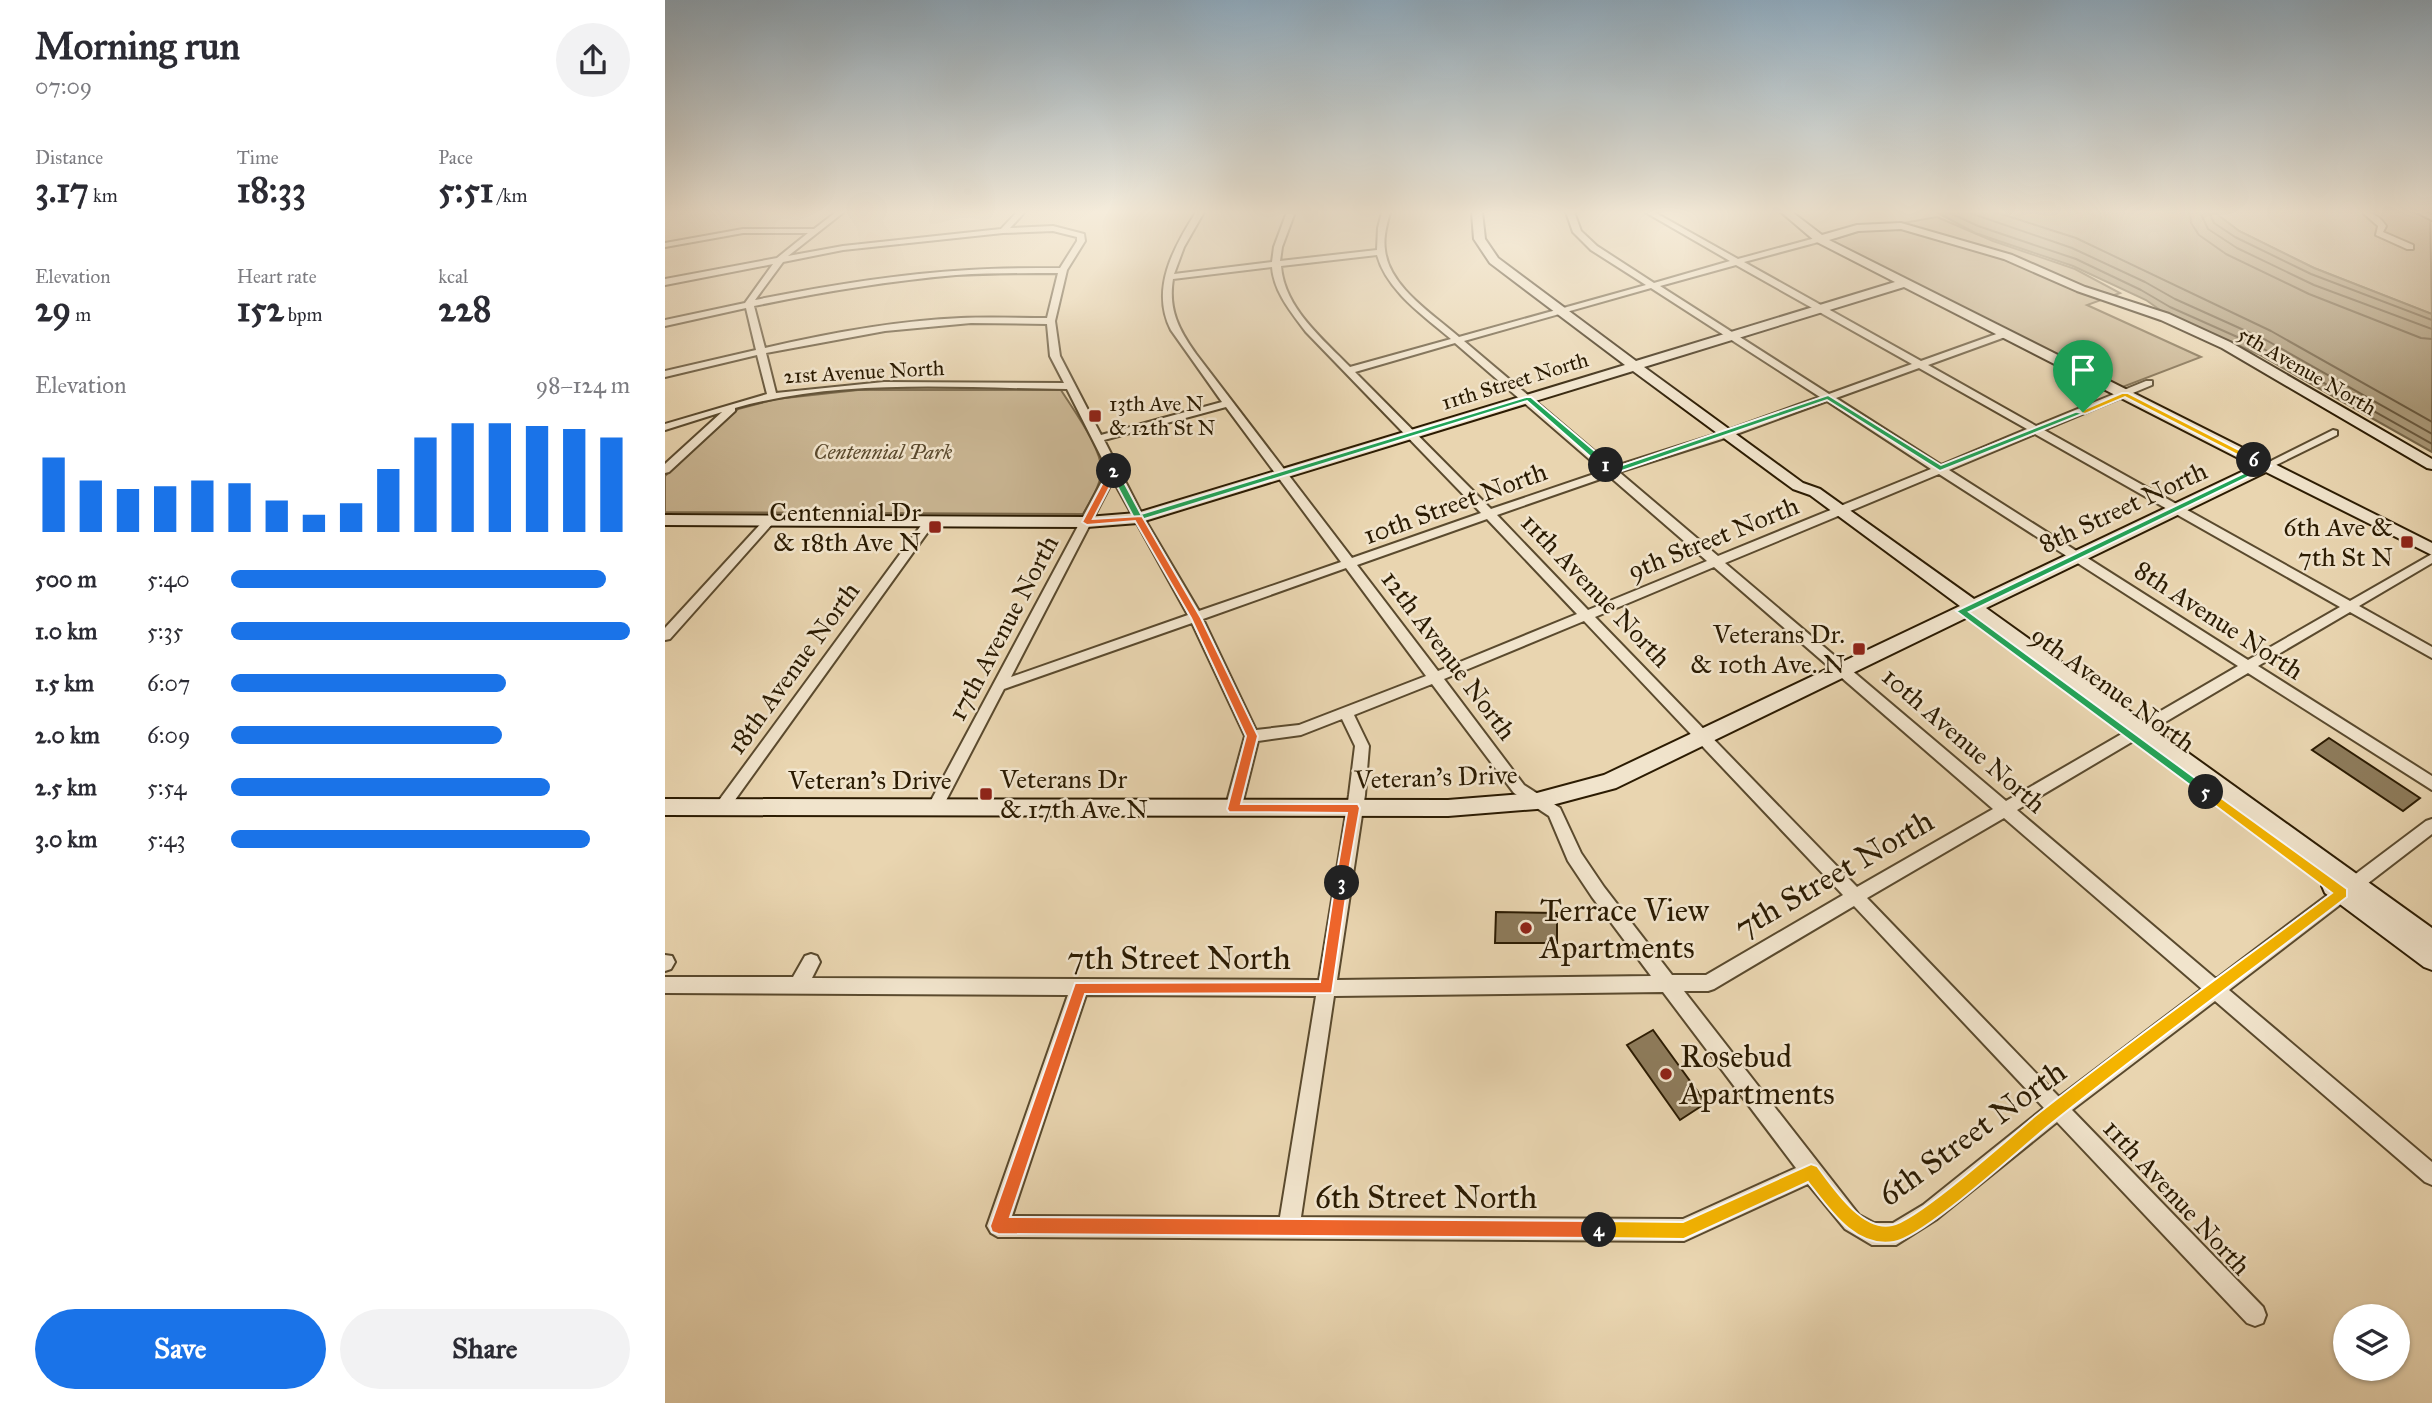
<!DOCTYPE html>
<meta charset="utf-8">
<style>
:root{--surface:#fff;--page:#f2f2f3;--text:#2b2b33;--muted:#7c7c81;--accent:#1a73e8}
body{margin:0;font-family:"IM FELL Great Primer",serif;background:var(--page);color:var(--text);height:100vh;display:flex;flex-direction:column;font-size:26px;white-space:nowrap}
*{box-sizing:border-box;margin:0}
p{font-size:23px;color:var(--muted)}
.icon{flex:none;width:38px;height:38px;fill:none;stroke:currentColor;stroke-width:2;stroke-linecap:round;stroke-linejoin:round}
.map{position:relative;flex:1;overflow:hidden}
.sheet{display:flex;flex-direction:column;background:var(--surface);width:665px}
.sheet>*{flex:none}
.controls{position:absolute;left:1668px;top:1304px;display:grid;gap:14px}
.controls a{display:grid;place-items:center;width:77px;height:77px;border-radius:50%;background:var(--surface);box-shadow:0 2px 5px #0004;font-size:35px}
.pin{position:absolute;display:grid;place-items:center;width:60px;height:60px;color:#fff;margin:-72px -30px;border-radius:50% 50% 50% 0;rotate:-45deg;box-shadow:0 0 7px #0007}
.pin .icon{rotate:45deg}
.km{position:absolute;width:35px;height:35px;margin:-18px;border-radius:50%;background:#222;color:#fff;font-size:19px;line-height:35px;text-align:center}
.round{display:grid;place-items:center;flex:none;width:74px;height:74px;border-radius:37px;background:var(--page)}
.head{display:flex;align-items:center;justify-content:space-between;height:119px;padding:0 35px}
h1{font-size:38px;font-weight:700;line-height:52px}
.figures{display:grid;grid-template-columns:repeat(3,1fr);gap:10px;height:119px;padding:7px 35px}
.figures div{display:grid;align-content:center}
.figures b{font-size:35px;font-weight:700}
.figures small{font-size:19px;font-weight:400}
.figures p{font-size:19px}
.chart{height:196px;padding:14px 35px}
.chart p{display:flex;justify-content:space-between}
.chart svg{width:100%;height:126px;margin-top:7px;stroke:var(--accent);stroke-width:6}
.action{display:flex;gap:14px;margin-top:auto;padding:14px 35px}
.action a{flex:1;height:80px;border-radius:42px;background:var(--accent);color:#fff;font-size:28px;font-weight:700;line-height:80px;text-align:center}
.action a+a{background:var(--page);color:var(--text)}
ul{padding:0 35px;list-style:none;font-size:23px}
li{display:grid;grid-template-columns:112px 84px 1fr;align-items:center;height:52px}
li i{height:18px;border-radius:9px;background:var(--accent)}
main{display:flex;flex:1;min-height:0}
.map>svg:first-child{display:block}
</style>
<main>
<section class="sheet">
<div class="head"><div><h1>Morning run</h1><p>07:09</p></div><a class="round"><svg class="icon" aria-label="share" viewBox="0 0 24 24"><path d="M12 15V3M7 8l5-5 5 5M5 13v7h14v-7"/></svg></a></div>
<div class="figures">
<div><p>Distance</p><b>3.17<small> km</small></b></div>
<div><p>Time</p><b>18:33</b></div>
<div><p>Pace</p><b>5:51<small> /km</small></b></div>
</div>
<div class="figures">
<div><p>Elevation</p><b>29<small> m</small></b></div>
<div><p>Heart rate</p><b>152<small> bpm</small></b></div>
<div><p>kcal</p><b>228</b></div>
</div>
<div class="chart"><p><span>Elevation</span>98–124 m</p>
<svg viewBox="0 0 160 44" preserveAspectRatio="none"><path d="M5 44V18M15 44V26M25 44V29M35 44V28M45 44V26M55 44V27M65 44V33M75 44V38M85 44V34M95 44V22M105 44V11M115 44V6M125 44V6M135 44V7M145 44V8M155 44V11"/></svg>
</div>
<ul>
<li><b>500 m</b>5:40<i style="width:94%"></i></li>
<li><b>1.0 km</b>5:35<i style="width:100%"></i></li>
<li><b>1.5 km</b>6:07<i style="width:69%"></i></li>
<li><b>2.0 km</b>6:09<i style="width:68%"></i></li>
<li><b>2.5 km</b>5:54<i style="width:80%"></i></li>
<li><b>3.0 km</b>5:43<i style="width:90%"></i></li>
</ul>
<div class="action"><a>Save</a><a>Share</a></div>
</section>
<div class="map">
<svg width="1767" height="1403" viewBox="0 0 1767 1403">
<rect width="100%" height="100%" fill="#e9d5b0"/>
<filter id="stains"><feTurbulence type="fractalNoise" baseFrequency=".00286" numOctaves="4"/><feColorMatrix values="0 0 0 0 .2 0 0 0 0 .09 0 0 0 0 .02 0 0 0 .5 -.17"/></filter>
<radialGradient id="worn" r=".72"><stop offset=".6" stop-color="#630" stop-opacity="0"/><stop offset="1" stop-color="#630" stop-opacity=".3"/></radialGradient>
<!-- green -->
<path fill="#c9b592" stroke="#7a684a" stroke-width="2" d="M1549,212H1765L1767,314L1649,268L1574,231Z
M1272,217L1328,241L1410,269L1455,293L1422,305L1536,357L1455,388L1165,240L1204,229Z
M193,390H396C407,408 440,452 436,474C434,488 425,502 418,514L0,512V476L73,409L111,399Z"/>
<!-- water -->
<path fill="#a89675" stroke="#766547" stroke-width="2" d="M1271,212H1549L1574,231L1649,268L1767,314V452L1593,354L1498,312L1481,300L1408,266L1310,233Z"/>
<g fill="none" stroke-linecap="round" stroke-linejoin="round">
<!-- shore -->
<path stroke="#6a583c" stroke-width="2" d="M1283,212L1313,226L1411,259L1476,290L1505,307L1597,348L1767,444
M1302,212L1407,248L1480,282L1510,299L1601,340L1767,434
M1330,212L1411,238L1606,331L1767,422
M1525,212L1526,223L1534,235L1561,254L1644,294L1756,338L1767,339
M1535,212L1543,229L1572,248L1649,285L1767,329
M1544,212L1549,223L1570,237L1646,274L1767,320"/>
</g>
<!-- building -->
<path fill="#8e7c5c" stroke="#2b1b02" stroke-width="2" d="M1664,738L1755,798L1738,811L1647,750Z
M831,912L892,913V943H830Z
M988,1030L1041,1103L1015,1120L962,1045Z"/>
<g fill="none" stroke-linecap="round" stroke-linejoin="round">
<!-- street casing -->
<g stroke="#5a4a2e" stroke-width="4">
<path id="street" d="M171,212H179L123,256L178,246L336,229L352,212H360L345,228L388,226L419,234L420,241L402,270L390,321L395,356L436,435L557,402L506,330C485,289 509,247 531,212H539L519,247L509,274L607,262L609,247L622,212H630L617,247L615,261L712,250L713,228L717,212H725C722,224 718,237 720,250C724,287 768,314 794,337L981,285L926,250L908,232L901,212H909L916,231L932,246L989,283L1065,261L980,212H989L1073,259L1154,237H1157V241L1079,262L1256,361L1337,332H1343V336L1263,365L1371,426L1481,381H1487V385L1379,430L1685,601L1767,554V563L1694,606L1767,647V658L1685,612L1593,666L1767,776V790L1583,673L1480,734H1471L1470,740L1352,810L1551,979L1761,821L1767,819V834L1564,990L1767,1162V1185L1760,1182L1550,1001L1407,1110L1598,1307L1601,1315L1598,1323L1590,1326L1582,1323L1392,1122L1272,1219L1231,1245H1207L1180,1229L1143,1184L1019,1241L333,1237L326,1233L322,1226L403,995L0,993V977H128L140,956L146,954L152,956L155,962L147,978L654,980L684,795L690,746L677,719L636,735L593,741L576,809L573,813L568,815L563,813L560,809L580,736L527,623L339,689L275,812L270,814L265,812L262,808L443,470L402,389C292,388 177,378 70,408V411L4,472L0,473V464L57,412L0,430V424L102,394L92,355L0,377V371L91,350L81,308L0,326V320L80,303L108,264L0,285V279L112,258L143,233H78L0,247V243L78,229H149ZM388,231L412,237V241L395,268C365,268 334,268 304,270C232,274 160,286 90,300L118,262L178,250L338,233ZM712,255C722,291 759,316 786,339L685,367C658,339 619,308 616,266ZM1071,265L1247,364L1164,394L995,286ZM607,267C609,292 626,312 641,332L816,513L687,558L531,354C514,330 503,310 508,279ZM393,273L382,318C354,318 325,317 296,318C230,321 164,333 100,348L89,306C156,292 223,281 291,275C325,273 359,273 393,273ZM986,288L1155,397L1058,432L948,467L799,341ZM306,323L382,324L385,356L399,383L219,382L111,393L101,353L220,331ZM790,343L938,471L826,509L690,372ZM1254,368L1362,429L1276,465L1171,398ZM1162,401L1266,469L1053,556L954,472L1066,436ZM561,407L676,562L534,611L479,518L439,440ZM1370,434L1675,607L1583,660L1284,470ZM1274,474L1573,666L1470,726L1469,732H1460L1341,801L1060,563ZM944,476L1042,561L923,610L832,515ZM448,480L523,615L346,677ZM822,519L912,614L773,671L692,565ZM1049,567L1328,809L1192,887L930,617ZM681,568L761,676L634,725L591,730L538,619ZM919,621L1178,895L1041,975H1007L939,887L916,853L895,808L859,785L779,679ZM767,684L849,793L884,816L903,861L927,897L986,976L672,980L700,795L704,746L689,715ZM1339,818L1537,989L1394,1097L1202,898ZM1189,906L1379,1108L1258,1205L1228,1223H1209L1194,1215L1019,991H1043L1049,989ZM998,992L1131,1168L1018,1219L636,1217L669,996ZM421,995L651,996L615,1217L347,1216Z
M1697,212C1708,212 1715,217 1721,226L1718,232L1748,245V249H1742L1711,235L1713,226Z
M1751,212H1761L1767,215V220Z
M1668,430L1672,431V435L1605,468H1597L1596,466Z
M105,517L111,520L109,522L5,639L0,640V628L101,518Z
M264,519L270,522L62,811L57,813L52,811L49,807L52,803L260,520Z
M0,955L7,956L10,962L6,969L0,971Z"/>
</g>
<!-- secondary casing -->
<g stroke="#2b1b02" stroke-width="4">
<path id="secondary" d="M807,212H817L820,239L833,258L971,361L1230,282L1150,241L1116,212H1127L1157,235L1192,225L1236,223L1347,255L1420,287L1504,314L1565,342L1767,459V469L1762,468L1557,348L1496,320L1412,291L1339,259L1236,229L1193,231L1164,240L1767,543V555L1601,472L1321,608L1767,928V970L1759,967L1660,893L1657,886L1663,878L1307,615L951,788L872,809L783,816L0,815V799L783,800L872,793L939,775L1295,606L1145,495L1128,489L968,371L473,523L422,527L0,525V515L422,517L472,513L960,365L825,263L809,239ZM1239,287L1589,466L1309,599L1155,489L1138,483L979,367Z"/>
</g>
<!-- street -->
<use href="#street" fill="#f1e4cc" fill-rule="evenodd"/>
<!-- secondary -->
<use href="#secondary" fill="#f1e4cc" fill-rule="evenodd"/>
</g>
<!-- sky -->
<linearGradient id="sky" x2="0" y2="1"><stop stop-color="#8ea8ba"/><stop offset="0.52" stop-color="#f5ecdb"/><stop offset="1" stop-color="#f5ecdb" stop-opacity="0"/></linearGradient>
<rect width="1767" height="408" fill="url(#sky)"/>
<!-- split-1 -->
<path fill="#22a559" stroke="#fff" stroke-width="2" d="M1163,395L1276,465L1415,410L1422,412L1275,471L1162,400L951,473H944L936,465L941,462L949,468Z"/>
<!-- split-2 -->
<path fill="#22a559" stroke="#fff" stroke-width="2" d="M861,397H866L944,463V467H937L862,401L473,521L469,518L444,471L452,469L476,514Z"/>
<!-- split-3 -->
<path fill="#f0652b" stroke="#fff" stroke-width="2" d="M449,468L453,471L428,519L477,516L536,618L593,736L576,804H693L695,808L681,887H672L670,883L682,813L564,812L562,809L581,736L526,618L470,521L422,525L417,522L444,471Z"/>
<!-- split-4 -->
<path fill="#f0652b" stroke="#fff" stroke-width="2" d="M677,877L683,883L667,993L420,994L345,1217L934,1221L940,1224L943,1230L940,1236L934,1238L333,1234L327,1232L325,1226L410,983L655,982L670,883Z"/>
<!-- split-5 -->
<path fill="#f5b400" stroke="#fff" stroke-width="2" d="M1541,787L1682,889V897C1582,974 1480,1048 1382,1127C1354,1150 1258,1238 1229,1242C1190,1249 1164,1209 1143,1182L1019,1239L934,1238L928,1236L925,1230L928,1224L934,1221L1018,1222L1146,1164L1152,1166C1168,1187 1197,1232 1227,1225C1253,1220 1344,1138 1370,1116C1467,1039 1568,967 1667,893L1536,795L1535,792Z"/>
<!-- split-6 -->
<path fill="#22a559" stroke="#fff" stroke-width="2" d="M1586,458H1592L1606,466L1304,612L1545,789L1547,792L1541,797L1291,611L1594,466L1586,462Z"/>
<!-- split-7 -->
<path fill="#f5b400" stroke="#fff" stroke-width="2" d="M1457,393H1463L1594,460L1586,462L1460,397L1420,414L1413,412Z"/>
<!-- markers -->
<g fill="#8f2418" stroke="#f1e4cc" stroke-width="2.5">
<rect x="423" y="409" width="14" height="14" rx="3.5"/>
<rect x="263" y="520" width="14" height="14" rx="3.5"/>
<rect x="1735" y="535" width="14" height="14" rx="3.5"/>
<rect x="1187" y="642" width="14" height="14" rx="3.5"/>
<rect x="314" y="787" width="14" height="14" rx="3.5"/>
<circle cx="861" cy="928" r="7"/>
<circle cx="1001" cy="1074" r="7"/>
</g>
<g text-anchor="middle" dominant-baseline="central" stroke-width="5" stroke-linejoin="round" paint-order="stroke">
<!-- far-street labels -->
<g font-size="21" fill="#2b1b02" stroke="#f1e4cc">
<text transform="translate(1642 371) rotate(30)">5th Avenue North</text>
<text transform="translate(199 372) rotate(-3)">21st Avenue North</text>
<text transform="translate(850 381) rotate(-17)">11th Street North</text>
</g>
<!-- far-poi labels -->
<g font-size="21" fill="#2b1b02" stroke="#f1e4cc" text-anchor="start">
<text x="444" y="404">13th Ave N<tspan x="444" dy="24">&amp; 12th St N</tspan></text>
</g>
<!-- far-park labels -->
<g font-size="21" font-style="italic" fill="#5a492d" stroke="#f1e4cc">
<text x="218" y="452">Centennial Park</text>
</g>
<!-- street labels -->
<g font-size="26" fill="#2b1b02" stroke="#f1e4cc">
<text transform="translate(790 503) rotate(-20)">10th Street North</text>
<text transform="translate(1458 507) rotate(-25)">8th Street North</text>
<text transform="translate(1048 538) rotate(-22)">9th Street North</text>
<text transform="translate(931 590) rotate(46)">11th Avenue North</text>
<text transform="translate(1554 620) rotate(33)">8th Avenue North</text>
<text transform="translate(338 628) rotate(-62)">17th Avenue North</text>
<text transform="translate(784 655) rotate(53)">12th Avenue North</text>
<text transform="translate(128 668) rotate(-54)">18th Avenue North</text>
<text transform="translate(1448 689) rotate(36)">9th Avenue North</text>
<text transform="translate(1299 740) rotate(41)">10th Avenue North</text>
<text transform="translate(771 777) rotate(-2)">Veteran's Drive</text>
<text x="205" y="780">Veteran's Drive</text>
<text transform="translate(1512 1197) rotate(47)">11th Avenue North</text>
</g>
<!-- poi labels -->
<g font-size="26" fill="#2b1b02" stroke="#f1e4cc" text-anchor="end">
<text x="256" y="512">Centennial Dr<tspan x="256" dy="30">&amp; 18th Ave N</tspan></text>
<text x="1728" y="527">6th Ave &amp;<tspan x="1728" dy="30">7th St N</tspan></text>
<text x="1180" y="634">Veterans Dr.<tspan x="1180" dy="30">&amp; 10th Ave. N</tspan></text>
<text x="335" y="779" text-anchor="start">Veterans Dr<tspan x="335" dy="30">&amp; 17th Ave N</tspan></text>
</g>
<!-- near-street labels -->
<g font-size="32" fill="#2b1b02" stroke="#f1e4cc">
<text transform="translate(1169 874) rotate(-30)">7th Street North</text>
<text x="514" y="958">7th Street North</text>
<text transform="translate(1307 1133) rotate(-36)">6th Street North</text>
<text x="761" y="1197">6th Street North</text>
</g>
<!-- near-poi labels -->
<g font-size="32" fill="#2b1b02" stroke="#f1e4cc" text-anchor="start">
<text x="875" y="910">Terrace View<tspan x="875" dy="37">Apartments</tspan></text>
<text x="1015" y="1056">Rosebud<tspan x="1015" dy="37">Apartments</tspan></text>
</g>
</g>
<rect width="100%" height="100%" filter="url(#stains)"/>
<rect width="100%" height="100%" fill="url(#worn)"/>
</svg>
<div class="controls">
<a><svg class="icon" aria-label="layers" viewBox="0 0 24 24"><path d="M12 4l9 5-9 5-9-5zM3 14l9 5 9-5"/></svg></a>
</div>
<div class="pin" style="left:1418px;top:412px;background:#1e9e55"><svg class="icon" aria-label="arrive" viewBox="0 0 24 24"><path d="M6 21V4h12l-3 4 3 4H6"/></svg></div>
<b class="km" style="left:941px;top:465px">1</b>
<b class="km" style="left:449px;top:471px">2</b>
<b class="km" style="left:677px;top:883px">3</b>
<b class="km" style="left:934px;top:1230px">4</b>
<b class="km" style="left:1541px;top:792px">5</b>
<b class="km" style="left:1589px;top:460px">6</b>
</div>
</main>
